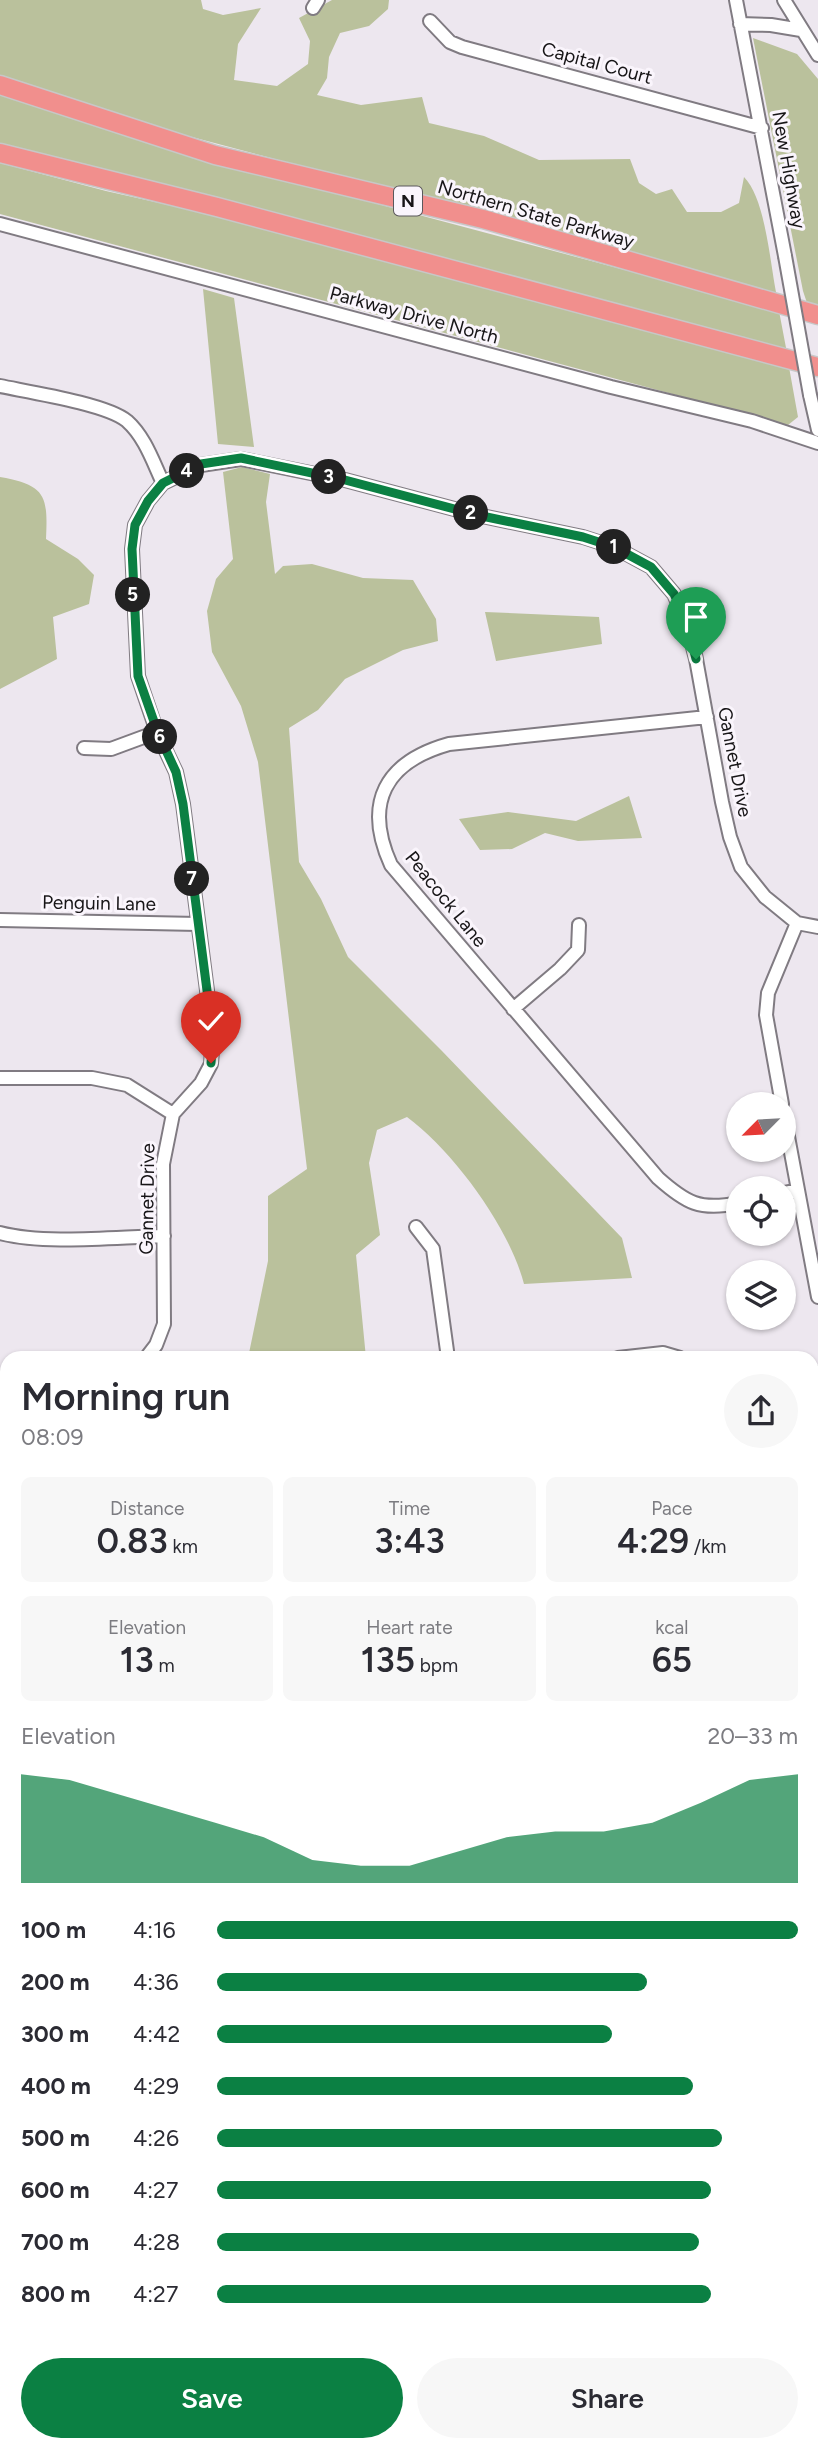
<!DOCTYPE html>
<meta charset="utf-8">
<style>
:root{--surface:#fff;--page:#f7f7f7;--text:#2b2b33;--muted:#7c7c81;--accent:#0b8043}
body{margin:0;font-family:Figtree,sans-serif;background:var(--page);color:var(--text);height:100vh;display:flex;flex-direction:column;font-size:26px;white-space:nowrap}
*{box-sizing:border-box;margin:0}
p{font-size:23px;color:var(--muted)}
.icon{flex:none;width:38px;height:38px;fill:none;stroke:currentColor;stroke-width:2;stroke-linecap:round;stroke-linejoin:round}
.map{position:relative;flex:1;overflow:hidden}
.drawer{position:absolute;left:0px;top:1351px;width:819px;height:1101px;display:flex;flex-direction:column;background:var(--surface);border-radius:21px 21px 0 0;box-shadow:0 2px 5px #0004}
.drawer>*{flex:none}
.needle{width:46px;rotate:246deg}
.fabs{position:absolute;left:726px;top:1092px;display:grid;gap:14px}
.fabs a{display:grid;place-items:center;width:70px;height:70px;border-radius:50%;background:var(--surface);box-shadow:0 2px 5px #0004;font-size:35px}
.pin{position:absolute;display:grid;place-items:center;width:60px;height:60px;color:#fff;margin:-72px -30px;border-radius:50% 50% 50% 0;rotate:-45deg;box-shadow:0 0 7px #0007}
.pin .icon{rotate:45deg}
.km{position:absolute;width:35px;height:35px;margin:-18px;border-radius:50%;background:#222;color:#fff;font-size:19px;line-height:35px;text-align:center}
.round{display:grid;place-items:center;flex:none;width:74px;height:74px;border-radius:37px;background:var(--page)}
.summary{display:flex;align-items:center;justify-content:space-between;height:119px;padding:0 21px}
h1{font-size:38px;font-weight:600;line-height:52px}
.metrics{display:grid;grid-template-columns:repeat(3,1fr);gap:10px;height:119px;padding:7px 21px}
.metrics div{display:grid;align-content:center;border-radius:10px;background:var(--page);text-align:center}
.metrics b{font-size:35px;font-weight:600}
.metrics small{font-size:19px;font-weight:400}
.metrics p{font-size:19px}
.chart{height:196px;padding:14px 21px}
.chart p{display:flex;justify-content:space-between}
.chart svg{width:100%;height:126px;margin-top:7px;fill:var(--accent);opacity:.7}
.action{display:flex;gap:14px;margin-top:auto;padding:14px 21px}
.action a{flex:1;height:80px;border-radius:42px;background:var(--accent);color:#fff;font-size:28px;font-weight:600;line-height:80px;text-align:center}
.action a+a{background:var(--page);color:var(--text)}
ul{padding:0 21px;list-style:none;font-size:23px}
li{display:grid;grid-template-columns:112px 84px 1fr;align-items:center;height:52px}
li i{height:18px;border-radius:9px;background:var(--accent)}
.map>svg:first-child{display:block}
</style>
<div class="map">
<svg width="818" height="2451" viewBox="0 0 818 2451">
<rect width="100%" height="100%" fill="#ede7ef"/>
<!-- education -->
<path fill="#f2d8de" d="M818,1713V2064L812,2065V1714Z"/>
<!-- green -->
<path fill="#bac19c" d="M0,0H201L203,9L223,15L261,8L238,44L234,80L277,86L308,64L310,41L299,18L332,0H389L388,9L369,26L340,33L329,57L327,78L317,95L361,105L422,97L429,123L484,136L539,160L630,159L639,183L656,194L672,189L687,212H721L739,203L744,177C766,199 770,265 777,297L519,224L79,107L0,78Z
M753,38L797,54L818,79V305L807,303L803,291Z
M0,94L171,149L779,311L787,353L0,143Z
M0,163L106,191L231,219L789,367L798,417L788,425L0,214Z
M203,289L234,298L254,447L218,444Z
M242,467L270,474L266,502L275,574L283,566L312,564L363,578L413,580L436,619L438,641L403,650L345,679L318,710L289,728L299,862L321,899L348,957L442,1051L622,1238L632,1278L524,1284C509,1227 454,1152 407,1117L377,1130L369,1163L380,1235L356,1255L366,1358H248L268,1261V1196L307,1169L258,762L241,706L212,652L207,611L216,579L233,559L223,472Z
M0,477C46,485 48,496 46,539L78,559L94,575L89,604L53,617L57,659L0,689Z
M485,612L599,617L602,644L496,661Z
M629,796L642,838L578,841L545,833L512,849L480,850L459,819L508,812L576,821Z
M812,2215H818V2451H811V2445Z"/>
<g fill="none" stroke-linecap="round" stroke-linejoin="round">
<!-- minor casing -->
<g stroke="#807b82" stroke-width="16">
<path id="minor" d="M736,0L785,256
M784,0L818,55
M313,8L318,0
M430,21L450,42L462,47L762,128
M740,24L771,25L801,30
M0,224L611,387L752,421L818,443
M0,386C29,392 107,404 127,421C145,437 153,462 163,483
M810,395L818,430
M707,717L449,744C385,762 363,803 391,865L658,1178C686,1203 700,1211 738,1203
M84,748L111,749L157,732
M0,920L198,924
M513,1009L560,969L578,950L579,925
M0,1078H92L127,1085L173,1114
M782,1104L766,1015L768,993L797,923
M784,1115L818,1297
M784,1193L798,1190
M416,1227L433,1249L448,1358
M0,1233C46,1245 116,1237 164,1236
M146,1358L156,1345L164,1324L163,1164L173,1114L201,1083L211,1064L213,1037L183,804L176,772L157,732L138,676L132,549L135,525L148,501L163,483L201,465L241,459L345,480L477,515L583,537L614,547L651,567L674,594L687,623L696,659L722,802L730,837L741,867L765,897L797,923L818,927
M618,1358L663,1353L680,1358
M812,1375L818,1373
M0,1487H7
M812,1558L818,1557
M0,1658H7
M812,1704L818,1703
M0,1837H7
M0,2107L5,2135L7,2216
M812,2141L818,2140
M0,2379L7,2339
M0,2408L3,2451
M147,2445V2451
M291,2445V2451
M434,2445L435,2451
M586,2445L587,2451
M731,2445L732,2451"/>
</g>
<!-- highway casing -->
<g stroke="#c7c7c7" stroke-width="21">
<path id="highway" d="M0,85L215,155L483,219L818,315
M0,153L217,207L818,367"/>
</g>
<!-- minor -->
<use href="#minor" stroke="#fff" stroke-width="12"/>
<!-- highway -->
<use href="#highway" stroke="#f18f8d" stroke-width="18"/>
<!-- minor-bridge casing -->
<g stroke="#807b82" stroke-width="16" stroke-linecap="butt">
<path id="minor-bridge" d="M785,256L810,395"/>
</g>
<!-- minor-bridge -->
<use href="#minor-bridge" stroke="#fff" stroke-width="12"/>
</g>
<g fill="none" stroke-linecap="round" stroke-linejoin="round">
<!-- route casing -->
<g stroke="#fff" stroke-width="14">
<path id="route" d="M211,1063L213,1037L183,804L176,772L158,733L138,676L132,549L135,525L148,501L163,483L201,464L241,458L345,480L477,515L583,537L614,547L651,567L674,594L687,623L696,659"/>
</g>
<!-- route -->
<use href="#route" stroke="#0b8043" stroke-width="9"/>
</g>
<g text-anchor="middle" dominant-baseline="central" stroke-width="6" stroke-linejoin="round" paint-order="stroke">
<!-- shield labels -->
<rect fill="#faf5fc" stroke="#5b585c" stroke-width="2" x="394" y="186.5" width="28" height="29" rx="5"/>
<g font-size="18" font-weight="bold" fill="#171517">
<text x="408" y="201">N</text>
</g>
<!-- street labels -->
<g font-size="19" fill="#171517" stroke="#faf5fc">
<text transform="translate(597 63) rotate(15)">Capital Court</text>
<text transform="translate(789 170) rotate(80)">New Highway</text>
<text transform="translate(536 214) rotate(16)">Northern State Parkway</text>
<text transform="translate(414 315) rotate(15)">Parkway Drive North</text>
<text transform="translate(735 762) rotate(79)">Gannet Drive</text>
<text transform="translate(446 899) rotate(51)">Peacock Lane</text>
<text transform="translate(99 903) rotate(1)">Penguin Lane</text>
<text transform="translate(147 1199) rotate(-89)">Gannet Drive</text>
</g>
</g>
</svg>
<div class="fabs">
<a><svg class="needle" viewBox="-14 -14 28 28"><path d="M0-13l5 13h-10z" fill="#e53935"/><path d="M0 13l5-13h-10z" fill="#7c7c81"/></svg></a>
<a><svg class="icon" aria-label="locate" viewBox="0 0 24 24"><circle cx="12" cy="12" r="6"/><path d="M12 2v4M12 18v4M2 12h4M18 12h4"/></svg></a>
<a><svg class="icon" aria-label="layers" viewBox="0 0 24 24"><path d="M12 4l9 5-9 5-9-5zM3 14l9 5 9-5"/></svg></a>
</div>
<div class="pin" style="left:696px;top:659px;background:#1e9e55"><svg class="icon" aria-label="arrive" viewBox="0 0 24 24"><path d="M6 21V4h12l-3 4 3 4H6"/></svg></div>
<div class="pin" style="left:211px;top:1063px;background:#d93025"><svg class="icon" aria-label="check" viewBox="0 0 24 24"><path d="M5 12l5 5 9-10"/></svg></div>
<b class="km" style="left:614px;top:547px">1</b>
<b class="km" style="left:471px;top:513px">2</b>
<b class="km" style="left:329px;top:477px">3</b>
<b class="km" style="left:187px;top:471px">4</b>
<b class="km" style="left:133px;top:595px">5</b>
<b class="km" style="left:160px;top:737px">6</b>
<b class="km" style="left:192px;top:879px">7</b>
<section class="drawer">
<div class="summary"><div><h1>Morning run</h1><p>08:09</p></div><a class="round"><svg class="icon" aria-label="share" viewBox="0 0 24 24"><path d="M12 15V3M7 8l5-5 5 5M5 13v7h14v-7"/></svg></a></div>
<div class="metrics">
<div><p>Distance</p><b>0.83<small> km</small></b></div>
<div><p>Time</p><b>3:43</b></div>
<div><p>Pace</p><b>4:29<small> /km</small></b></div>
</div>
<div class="metrics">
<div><p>Elevation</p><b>13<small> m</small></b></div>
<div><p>Heart rate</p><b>135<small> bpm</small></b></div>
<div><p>kcal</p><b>65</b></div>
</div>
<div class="chart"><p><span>Elevation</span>20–33 m</p>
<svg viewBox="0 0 160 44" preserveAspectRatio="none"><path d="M0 44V6L10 8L20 13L30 18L40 23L50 28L60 36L70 38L80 38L90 33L100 28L110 26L120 26L130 23L140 16L150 8L160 6V44z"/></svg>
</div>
<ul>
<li><b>100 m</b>4:16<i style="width:100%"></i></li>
<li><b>200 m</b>4:36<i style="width:74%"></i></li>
<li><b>300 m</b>4:42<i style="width:68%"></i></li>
<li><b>400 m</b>4:29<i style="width:82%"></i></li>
<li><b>500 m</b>4:26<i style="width:87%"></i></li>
<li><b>600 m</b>4:27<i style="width:85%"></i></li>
<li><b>700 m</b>4:28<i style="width:83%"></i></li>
<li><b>800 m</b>4:27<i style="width:85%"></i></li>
</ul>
<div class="action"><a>Save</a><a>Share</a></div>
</section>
</div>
